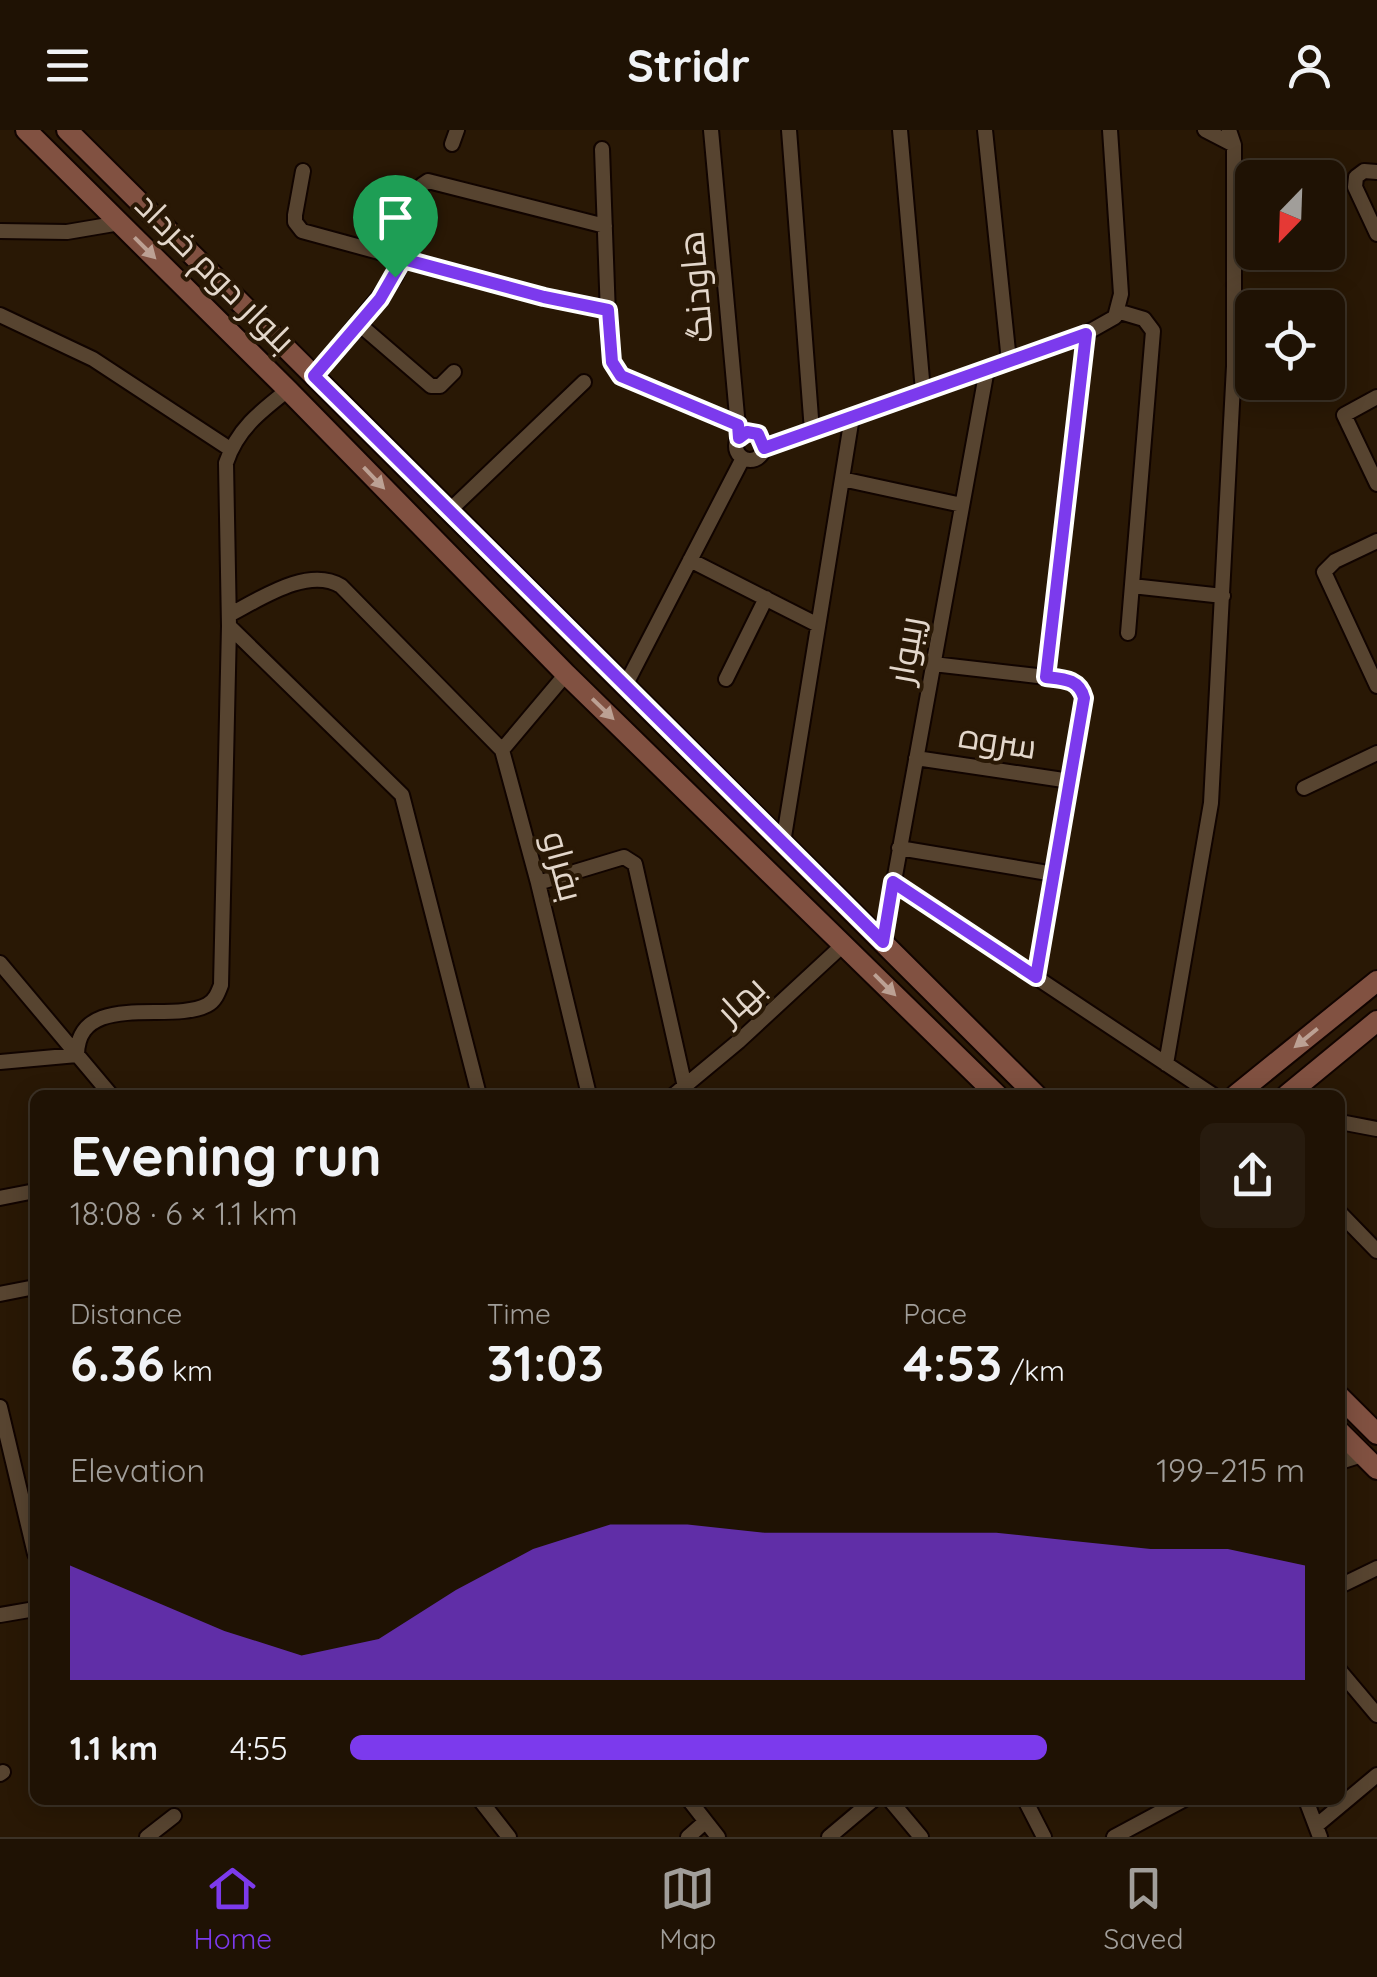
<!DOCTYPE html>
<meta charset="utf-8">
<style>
:root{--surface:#1f1204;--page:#271b0e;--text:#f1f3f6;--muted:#a19e9a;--line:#3c3226;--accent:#7c3aed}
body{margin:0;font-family:Quicksand,Cairo,sans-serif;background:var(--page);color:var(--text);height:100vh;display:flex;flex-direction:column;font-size:38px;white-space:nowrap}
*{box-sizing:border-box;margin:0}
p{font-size:32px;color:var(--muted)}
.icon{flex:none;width:55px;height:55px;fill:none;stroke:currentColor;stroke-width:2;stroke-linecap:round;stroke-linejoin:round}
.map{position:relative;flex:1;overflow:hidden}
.drawer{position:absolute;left:30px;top:960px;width:1315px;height:715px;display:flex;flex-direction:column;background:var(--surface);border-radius:15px;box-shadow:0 5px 25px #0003,0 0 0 2px var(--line)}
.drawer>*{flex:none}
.needle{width:65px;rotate:203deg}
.fabs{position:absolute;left:1235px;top:30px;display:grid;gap:20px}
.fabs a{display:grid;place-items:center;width:110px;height:110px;border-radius:15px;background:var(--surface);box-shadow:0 5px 25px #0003,0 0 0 2px var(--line);font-size:50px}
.pin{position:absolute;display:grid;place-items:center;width:85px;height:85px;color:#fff;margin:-102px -42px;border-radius:50% 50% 50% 0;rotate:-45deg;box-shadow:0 0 10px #0007}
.pin .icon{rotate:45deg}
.round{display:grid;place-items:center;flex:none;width:105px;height:105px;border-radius:15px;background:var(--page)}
.summary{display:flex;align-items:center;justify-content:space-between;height:170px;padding:0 40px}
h1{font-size:55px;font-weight:800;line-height:75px}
.stats{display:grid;grid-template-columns:repeat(3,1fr);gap:15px;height:170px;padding:10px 40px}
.stats div{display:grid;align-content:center}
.stats b{font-size:50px;font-weight:800}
.stats small{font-size:28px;font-weight:400}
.stats p{font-size:28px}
.chart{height:280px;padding:20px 40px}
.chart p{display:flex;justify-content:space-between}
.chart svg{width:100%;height:180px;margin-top:10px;fill:var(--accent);opacity:.7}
ul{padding:0 40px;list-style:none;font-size:32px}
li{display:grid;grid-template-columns:160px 120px 1fr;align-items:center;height:75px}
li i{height:25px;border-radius:12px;background:var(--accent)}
header{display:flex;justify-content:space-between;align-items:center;height:130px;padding:0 40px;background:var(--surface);font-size:45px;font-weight:800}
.tabs{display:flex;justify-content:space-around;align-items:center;height:140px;border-top:2px solid var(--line);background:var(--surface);font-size:28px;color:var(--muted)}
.tabs a{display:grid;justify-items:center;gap:5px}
.tabs .active{color:var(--accent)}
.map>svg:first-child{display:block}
</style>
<header><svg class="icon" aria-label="menu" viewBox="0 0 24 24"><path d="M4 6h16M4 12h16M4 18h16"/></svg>Stridr<svg class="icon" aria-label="person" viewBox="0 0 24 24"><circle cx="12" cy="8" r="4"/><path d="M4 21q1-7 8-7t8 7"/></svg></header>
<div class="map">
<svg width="1377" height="1707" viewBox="0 0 1377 1707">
<rect width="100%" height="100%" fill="#291805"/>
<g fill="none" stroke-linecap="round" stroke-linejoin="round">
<!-- street casing -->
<g stroke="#110400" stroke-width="18">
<path id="street" d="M711,0L739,308
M789,0L812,301
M900,0L923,261
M985,0L1009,231
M1205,0L1234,15
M452,14L457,0
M602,19L609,213L612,232L621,246L737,295
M303,41L295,85V92L302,101L544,167L608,181
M1377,42L1364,41L1356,47L1355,57L1377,104
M0,101L67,102L120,93
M1117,181L1144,189L1153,201L1128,503
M0,185L93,229L230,319
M359,194L431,256H440L454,242
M314,246L395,147L403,129L422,55L428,51L605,96
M1377,267L1344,285L1377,354
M736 316a14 14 0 1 1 28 0a14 14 0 1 1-28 0Z
M764,318L1085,204
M842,349L962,375
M449,381L584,252
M1377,411L1335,431L1324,442L1377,556
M690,430L818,495
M1132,456L1223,466
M229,485C260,469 308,436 341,456L502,620
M229,496L402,665L479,965
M933,534L1046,547
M566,544L502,620L538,753L589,965
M726,549L766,468
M625,556L743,328
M916,628L1070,651
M1304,658L1377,623
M783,713L852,287
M899,718L1054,744
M893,752L1213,965
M538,753L624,727L635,734L685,957
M883,812L987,239
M0,833L111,965
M1036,847L1084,568C1078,549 1064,550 1046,547L1085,204L1115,187L1121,164L1110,0
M0,932L77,925C78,860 171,894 207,875C215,871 218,863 221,855L229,496L226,333C237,299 261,281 288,260
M1166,934L1211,673L1234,236V15L1229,0
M674,965L739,911L844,814
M1340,992L1377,999
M0,1068L35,1061
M1340,1083L1377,1121
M0,1164L35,1157
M0,1277L35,1424
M1340,1332L1362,1325
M1340,1456L1377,1438
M0,1485L35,1479
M1340,1541L1377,1585
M0,1644L3,1642
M480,1670L509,1707
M689,1670L718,1707
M890,1670L921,1707
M1025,1670L1044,1707
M1306,1670L1320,1707
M1316,1696L1377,1645
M147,1707L174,1686
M688,1707L705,1692
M829,1707L873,1670
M1114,1707L1183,1670"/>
</g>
<!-- secondary casing -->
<g stroke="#110400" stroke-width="24">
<path id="secondary" d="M26,0L288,260L566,544L997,965
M67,0L1036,965
M1236,965L1377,851
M1287,965L1377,891
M1340,1267L1377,1304
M1340,1302L1377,1339"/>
</g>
<!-- street -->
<use href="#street" stroke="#574430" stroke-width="14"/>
<!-- secondary -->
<use href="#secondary" stroke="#815141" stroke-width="20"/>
</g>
<!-- one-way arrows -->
<defs><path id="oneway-solid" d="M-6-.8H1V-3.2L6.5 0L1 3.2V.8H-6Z" transform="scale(2.5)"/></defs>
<g fill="#bca194">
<use href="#oneway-solid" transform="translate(145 118) rotate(45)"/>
<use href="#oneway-solid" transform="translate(374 348) rotate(46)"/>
<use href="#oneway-solid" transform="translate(603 579) rotate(44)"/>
<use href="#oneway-solid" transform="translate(885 855) rotate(45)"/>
<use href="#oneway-solid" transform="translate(1306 908) rotate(141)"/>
</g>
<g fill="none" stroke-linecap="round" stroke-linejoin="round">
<!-- route casing -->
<g stroke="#fff" stroke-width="20">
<path id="route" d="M403,129L544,167L608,180L612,232L621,246L738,295L739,308L747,302L758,304L764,318L1086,204L1046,547C1064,549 1079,549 1084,568L1036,847L893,752L883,812L314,246L380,169Z"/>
</g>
<!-- route -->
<use href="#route" stroke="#7c3aed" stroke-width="12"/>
</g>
<g text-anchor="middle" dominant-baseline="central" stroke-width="8" stroke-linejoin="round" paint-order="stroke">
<!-- street labels -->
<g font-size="35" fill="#e3d7cb" stroke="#291805">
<text transform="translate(216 142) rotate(45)">بلوار دوم خرداد</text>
<text transform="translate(695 157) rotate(-95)">هاودنگ</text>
<text transform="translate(905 520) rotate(-80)">ریبوار</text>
<text transform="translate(998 610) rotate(9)">سروه</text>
<text transform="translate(564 736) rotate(75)">بفراو</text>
<text transform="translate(740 869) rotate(-43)">بهار</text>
</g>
</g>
</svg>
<div class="fabs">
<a><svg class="needle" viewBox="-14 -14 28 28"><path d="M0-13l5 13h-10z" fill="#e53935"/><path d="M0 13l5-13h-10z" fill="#a19e9a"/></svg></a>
<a><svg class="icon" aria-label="locate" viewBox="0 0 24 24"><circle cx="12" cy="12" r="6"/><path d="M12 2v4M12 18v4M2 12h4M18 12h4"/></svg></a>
</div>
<div class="pin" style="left:395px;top:147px;background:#1e9e55"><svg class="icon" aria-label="arrive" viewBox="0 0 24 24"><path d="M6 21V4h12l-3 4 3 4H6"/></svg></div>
<section class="drawer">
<div class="summary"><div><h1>Evening run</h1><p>18:08 · 6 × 1.1 km</p></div><a class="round"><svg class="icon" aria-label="share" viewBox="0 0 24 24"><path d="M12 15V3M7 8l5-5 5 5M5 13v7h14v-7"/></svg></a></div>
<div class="stats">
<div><p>Distance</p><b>6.36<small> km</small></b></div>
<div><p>Time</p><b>31:03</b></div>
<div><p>Pace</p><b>4:53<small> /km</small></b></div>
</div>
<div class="chart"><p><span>Elevation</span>199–215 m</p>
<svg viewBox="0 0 160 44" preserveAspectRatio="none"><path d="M0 44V16L10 24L20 32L30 38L40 34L50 22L60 12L70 6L80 6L90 8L100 8L110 8L120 8L130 10L140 12L150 12L160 16V44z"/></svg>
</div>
<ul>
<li><b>1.1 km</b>4:55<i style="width:73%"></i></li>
</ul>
</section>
</div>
<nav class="tabs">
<a class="active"><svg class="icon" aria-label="home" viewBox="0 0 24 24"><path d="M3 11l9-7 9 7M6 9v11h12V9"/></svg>Home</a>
<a><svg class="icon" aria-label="map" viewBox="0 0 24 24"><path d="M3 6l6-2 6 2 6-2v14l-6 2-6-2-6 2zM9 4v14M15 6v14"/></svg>Map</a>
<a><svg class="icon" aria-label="saved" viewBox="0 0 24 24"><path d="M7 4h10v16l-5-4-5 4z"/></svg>Saved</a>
</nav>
